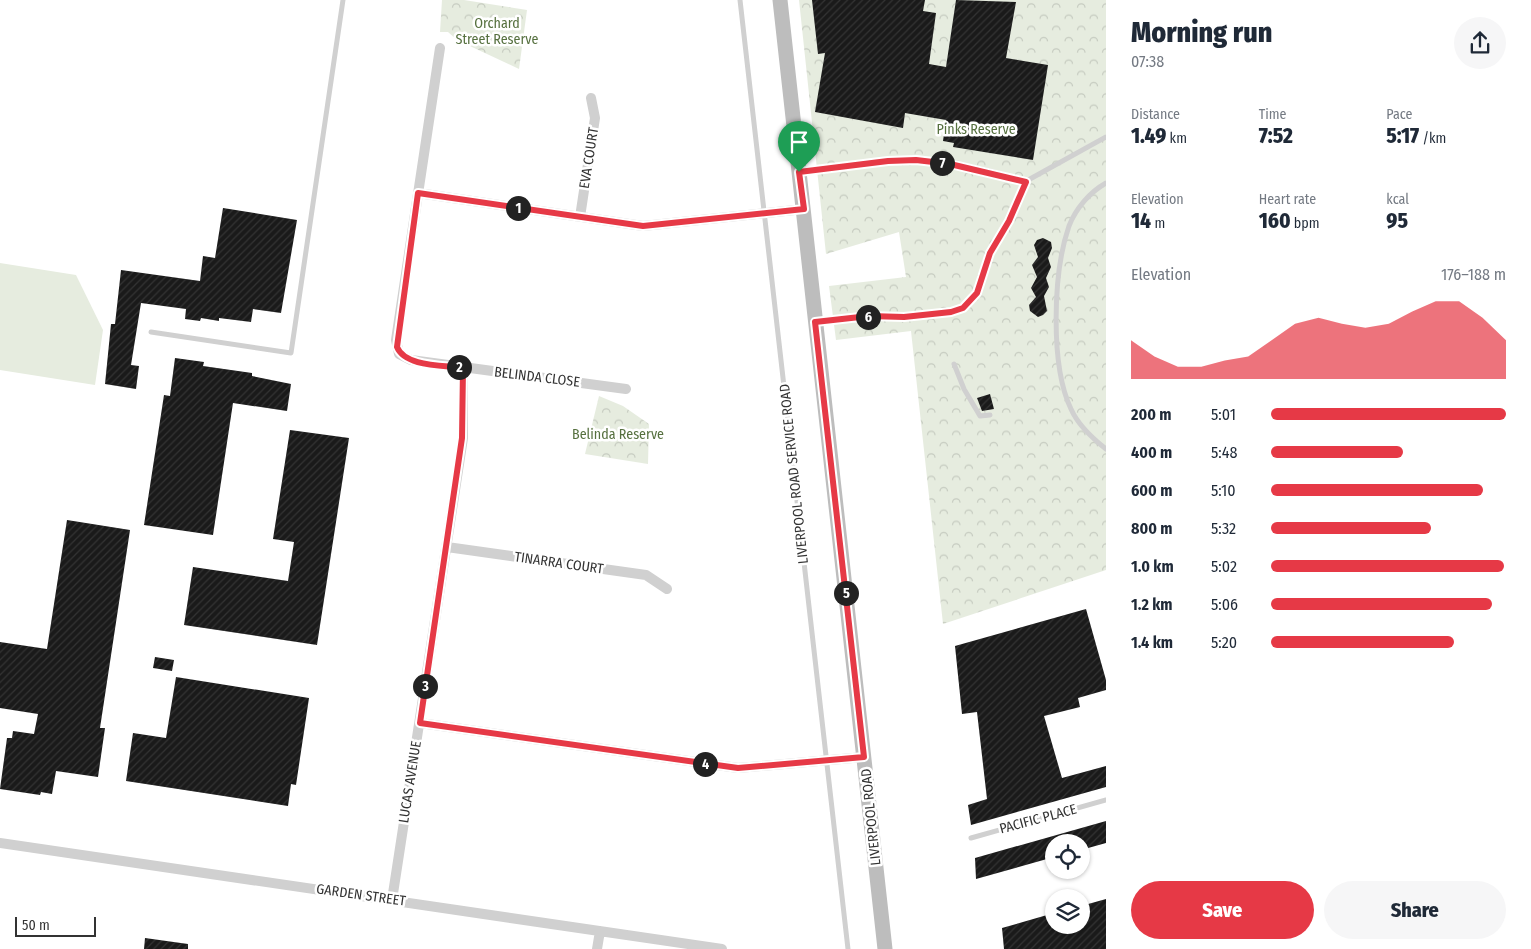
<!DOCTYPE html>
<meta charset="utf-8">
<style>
:root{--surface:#fff;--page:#f6f6f7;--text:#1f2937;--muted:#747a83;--accent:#e63946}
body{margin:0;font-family:"Fira Sans Condensed",sans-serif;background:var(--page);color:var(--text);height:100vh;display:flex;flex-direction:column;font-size:19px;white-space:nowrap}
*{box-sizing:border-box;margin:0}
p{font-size:16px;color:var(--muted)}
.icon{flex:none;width:28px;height:28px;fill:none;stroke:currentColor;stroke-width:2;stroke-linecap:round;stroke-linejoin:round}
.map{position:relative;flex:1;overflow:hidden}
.side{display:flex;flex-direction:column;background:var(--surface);width:425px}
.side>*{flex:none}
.fabs{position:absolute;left:1045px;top:834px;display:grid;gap:10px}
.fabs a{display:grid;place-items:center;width:45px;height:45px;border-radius:50%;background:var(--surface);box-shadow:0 1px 4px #0004;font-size:25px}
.scale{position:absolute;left:15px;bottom:12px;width:81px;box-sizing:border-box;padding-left:5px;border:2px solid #333;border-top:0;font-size:14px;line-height:18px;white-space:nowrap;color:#333;-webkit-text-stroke:4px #fff;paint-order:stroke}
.pin{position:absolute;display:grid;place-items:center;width:42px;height:42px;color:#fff;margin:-51px -21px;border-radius:50% 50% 50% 0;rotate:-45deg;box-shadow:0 0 5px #0007}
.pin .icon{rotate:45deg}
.km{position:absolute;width:25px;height:25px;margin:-12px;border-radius:50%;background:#222;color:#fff;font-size:14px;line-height:25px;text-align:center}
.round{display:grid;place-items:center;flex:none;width:52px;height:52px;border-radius:26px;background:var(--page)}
.headline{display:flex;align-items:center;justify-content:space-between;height:85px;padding:0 25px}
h1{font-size:28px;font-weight:800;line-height:38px}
.stats{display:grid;grid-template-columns:repeat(3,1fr);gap:8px;height:85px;padding:5px 25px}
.stats div{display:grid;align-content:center}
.stats b{font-size:21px;font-weight:800}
.stats small{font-size:14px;font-weight:400}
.stats p{font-size:14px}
.chart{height:140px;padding:10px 25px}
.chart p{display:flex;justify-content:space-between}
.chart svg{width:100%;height:90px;margin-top:5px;fill:var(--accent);opacity:.7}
.button{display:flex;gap:10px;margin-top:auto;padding:10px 25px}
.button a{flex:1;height:58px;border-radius:30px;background:var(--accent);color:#fff;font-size:20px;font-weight:800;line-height:58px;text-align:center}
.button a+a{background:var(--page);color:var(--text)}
ul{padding:0 25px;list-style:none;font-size:16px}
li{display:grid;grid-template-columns:80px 60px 1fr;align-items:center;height:38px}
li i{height:12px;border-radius:6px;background:var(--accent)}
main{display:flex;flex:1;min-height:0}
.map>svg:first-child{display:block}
</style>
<main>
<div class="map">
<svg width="1106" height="949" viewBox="0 0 1106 949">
<defs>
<pattern id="park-crowns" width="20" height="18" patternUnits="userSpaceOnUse" patternTransform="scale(1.25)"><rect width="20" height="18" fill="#e6ecdf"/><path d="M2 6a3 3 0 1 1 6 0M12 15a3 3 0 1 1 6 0" fill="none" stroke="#c6cbc0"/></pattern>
<pattern id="building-hatch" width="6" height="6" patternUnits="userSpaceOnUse" patternTransform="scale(1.25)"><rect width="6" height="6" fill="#1a1a1a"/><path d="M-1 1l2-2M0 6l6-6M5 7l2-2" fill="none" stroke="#333"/></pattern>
</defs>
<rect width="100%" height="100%" fill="#fff"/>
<!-- green -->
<path fill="#e6ecdf" d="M0,263L76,275L103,330L95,385L0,370Z"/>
<!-- park -->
<path fill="url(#park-crowns)" d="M442,0H464L527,10L519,69L457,40L448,32H440Z
M799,0H1106V570L943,624L911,331L836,340L829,286L906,277L899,232L826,254Z
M599,396L623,406L649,424L648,464L585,454Z"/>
<!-- building -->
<path fill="url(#building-hatch)" d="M812,0H925L923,11L936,13L929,64L946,67L956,0L1016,2L1006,58L1048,65L1033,160L953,147L954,143L943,141L946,120L905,113L903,128L815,112L825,53L818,54Z
M223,208L297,220L281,313L253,309L251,322L219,318V321L201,318L200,321L185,319L186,309L141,303L131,365L139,366L136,389L105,384L111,324H115L121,270L200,281L203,256L215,258Z
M1043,238L1051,242L1052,248L1048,258L1051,267L1046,278L1049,287L1044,296L1047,311L1043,315L1038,317L1030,311L1029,305L1036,297L1031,288L1037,277L1032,265L1038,257L1034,245L1037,240Z
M175,358L204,362L203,366L252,373V376L291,384L287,411L233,403L213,535L144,525L164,395L170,396Z
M990,394L994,409L982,411L977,398Z
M290,430L349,438L317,645L184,625L193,567L288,581L294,542L273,539Z
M67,520L130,530L100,728H105L98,777L56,771L52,794L41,792L40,795L0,789L7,738H12L13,731L34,734L38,714L0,708V642L47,649Z
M1086,609L1106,680V690L1078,698L1080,707L1044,716L1062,778L1106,766V787L971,825L968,805L987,799L977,712L962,714L955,646Z
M155,657L174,660L172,671L153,668Z
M176,677L309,698L296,785L291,784L288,806L126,781L133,733L166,738Z
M1106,821V843L1081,850V842H1054V857L976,879L975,858Z
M1106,899V949H1004L1002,928L1054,913V925H1081V906Z
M145,938L188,944V949H144Z"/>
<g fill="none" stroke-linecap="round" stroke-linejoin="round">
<!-- lane -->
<path stroke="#d0d0d0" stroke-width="5" d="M740,0L848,949
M800,172C834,168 868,161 902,160C938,159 992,169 1026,182
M1106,183C1090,192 1076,208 1069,226C1053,272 1050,365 1071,409C1078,425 1092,438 1106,449
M818,322L869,317H904L951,312L963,308L977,293L990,253L1009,221L1022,186L1030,179L1106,137
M151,332L291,353L343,0
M954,364L964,389L980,416L990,415
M971,838L1106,800"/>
<!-- street -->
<path stroke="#d0d0d0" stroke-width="10" d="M440,48L396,340L399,354L411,360L626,389
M418,193L643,226L804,209
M580,217L595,118L591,98
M447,547L646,575L667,589
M420,723L738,768L864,757
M0,843L722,949
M392,900L463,438V368
M597,949L600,931"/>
<!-- secondary -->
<path stroke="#bdbdbd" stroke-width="15" d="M780,0L885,949"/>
</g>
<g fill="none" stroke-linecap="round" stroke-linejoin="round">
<!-- route casing -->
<g stroke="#fff" stroke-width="10">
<path id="route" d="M916,160L950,164L1026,182L1009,221L990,253L977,293L963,308L951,312L904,317L869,316L815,322L864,757L738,768L420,723L462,438L463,368C444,365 405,367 397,347L418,193L643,226L804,209L799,172L888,161Z"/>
</g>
<!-- route -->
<use href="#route" stroke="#e63946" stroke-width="6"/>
</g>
<g text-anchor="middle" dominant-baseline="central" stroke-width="5" stroke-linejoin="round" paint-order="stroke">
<!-- park labels -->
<g font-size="14" fill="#56703f" stroke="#fff">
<text x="497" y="23">Orchard<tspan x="497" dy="16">Street Reserve</tspan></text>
<text x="976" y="129">Pinks Reserve</text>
<text x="618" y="434">Belinda Reserve</text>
</g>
<!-- street labels -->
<g font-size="14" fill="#333" stroke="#fff">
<text transform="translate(589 158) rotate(-81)">EVA COURT</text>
<text transform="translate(537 377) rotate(7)">BELINDA CLOSE</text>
<text transform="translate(794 474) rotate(-96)">LIVERPOOL ROAD SERVICE ROAD</text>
<text transform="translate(559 563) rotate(8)">TINARRA COURT</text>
<text transform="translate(410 782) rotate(-81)">LUCAS AVENUE</text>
<text transform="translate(871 817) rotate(-96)">LIVERPOOL ROAD</text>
<text transform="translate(1038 819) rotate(-15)">PACIFIC PLACE</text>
<text transform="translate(361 895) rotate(8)">GARDEN STREET</text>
</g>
</g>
</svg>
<div class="fabs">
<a><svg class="icon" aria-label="locate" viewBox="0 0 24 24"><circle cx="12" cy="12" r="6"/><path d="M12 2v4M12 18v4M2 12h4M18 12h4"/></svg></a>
<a><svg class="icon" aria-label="layers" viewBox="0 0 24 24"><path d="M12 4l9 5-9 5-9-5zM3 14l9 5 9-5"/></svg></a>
</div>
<div class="scale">50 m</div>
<div class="pin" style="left:799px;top:172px;background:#1e9e55"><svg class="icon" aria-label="arrive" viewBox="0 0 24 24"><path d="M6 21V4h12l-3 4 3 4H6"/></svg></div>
<b class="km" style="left:518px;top:208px">1</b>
<b class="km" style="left:459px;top:367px">2</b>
<b class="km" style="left:425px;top:686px">3</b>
<b class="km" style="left:705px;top:764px">4</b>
<b class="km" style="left:846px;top:593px">5</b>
<b class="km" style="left:868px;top:317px">6</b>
<b class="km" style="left:942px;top:163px">7</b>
</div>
<section class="side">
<div class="headline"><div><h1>Morning run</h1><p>07:38</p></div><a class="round"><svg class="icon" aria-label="share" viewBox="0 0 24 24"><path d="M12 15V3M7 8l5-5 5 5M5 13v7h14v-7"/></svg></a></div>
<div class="stats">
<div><p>Distance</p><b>1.49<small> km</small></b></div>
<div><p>Time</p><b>7:52</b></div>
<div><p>Pace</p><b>5:17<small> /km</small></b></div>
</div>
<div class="stats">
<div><p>Elevation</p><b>14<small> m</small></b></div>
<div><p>Heart rate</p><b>160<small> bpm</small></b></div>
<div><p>kcal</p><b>95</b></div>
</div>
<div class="chart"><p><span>Elevation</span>176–188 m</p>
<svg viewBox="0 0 160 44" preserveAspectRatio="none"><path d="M0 44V25L10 33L20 38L30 38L40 35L50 33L60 25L70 17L80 14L90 17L100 19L110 17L120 11L130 6L140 6L150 14L160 25V44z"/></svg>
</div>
<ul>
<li><b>200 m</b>5:01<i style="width:100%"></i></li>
<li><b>400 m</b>5:48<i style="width:56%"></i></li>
<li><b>600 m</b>5:10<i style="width:90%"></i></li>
<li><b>800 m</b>5:32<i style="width:68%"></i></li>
<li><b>1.0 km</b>5:02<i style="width:99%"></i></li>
<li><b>1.2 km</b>5:06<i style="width:94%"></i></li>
<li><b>1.4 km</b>5:20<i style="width:78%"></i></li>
</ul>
<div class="button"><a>Save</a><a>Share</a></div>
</section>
</main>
